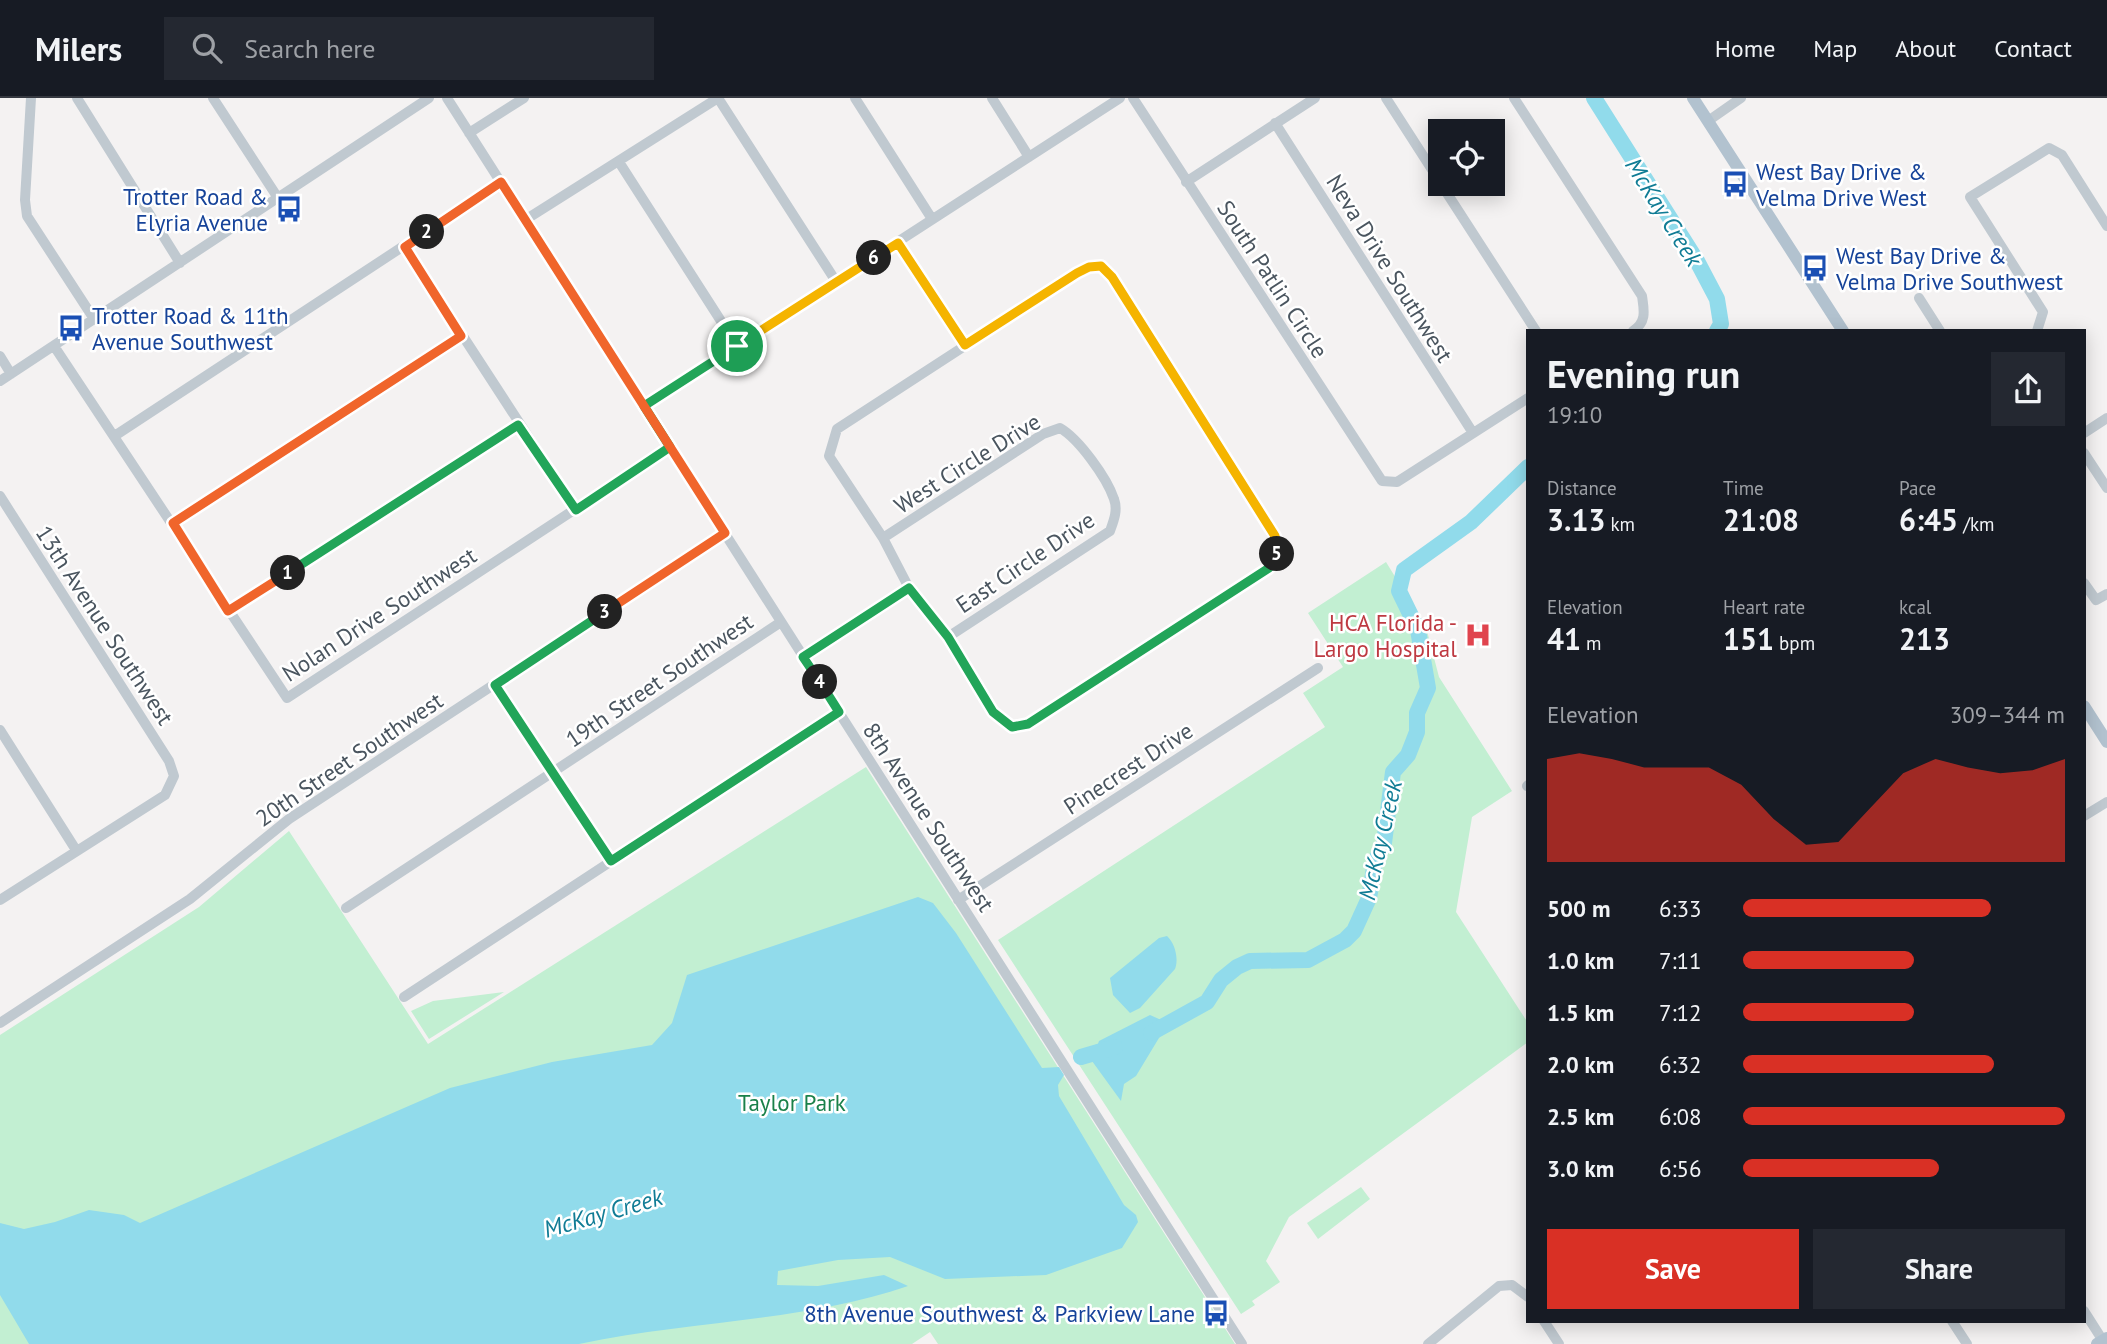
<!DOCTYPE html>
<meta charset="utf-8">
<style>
:root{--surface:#171b24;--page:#242831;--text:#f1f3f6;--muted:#9ea1a6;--line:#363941;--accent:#d93025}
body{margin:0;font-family:"PT Sans",sans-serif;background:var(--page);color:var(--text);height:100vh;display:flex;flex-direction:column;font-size:26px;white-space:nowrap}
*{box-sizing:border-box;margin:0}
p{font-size:23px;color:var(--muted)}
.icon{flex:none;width:38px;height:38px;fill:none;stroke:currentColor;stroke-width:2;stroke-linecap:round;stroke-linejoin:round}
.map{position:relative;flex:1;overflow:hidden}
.details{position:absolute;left:1526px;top:231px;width:560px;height:994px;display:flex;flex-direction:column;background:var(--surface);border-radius:0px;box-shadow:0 4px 18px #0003}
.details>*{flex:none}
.fabs{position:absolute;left:1428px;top:21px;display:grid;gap:14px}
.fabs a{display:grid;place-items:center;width:77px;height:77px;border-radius:0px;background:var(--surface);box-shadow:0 4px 18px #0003;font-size:35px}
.pin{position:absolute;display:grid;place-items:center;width:60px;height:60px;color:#fff;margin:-30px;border:4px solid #fff;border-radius:50%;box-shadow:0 2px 7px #0007}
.km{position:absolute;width:35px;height:35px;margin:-18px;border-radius:50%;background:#222;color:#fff;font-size:19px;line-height:35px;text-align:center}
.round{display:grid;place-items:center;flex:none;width:74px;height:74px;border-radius:0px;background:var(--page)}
.head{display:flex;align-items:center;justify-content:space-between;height:119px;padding:0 21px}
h1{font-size:38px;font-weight:800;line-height:52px}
.metrics{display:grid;grid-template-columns:repeat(3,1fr);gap:10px;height:119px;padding:7px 21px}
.metrics div{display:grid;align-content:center}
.metrics b{font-size:30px;font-weight:800}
.metrics small{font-size:19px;font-weight:400}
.metrics p{font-size:19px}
.chart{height:196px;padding:14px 21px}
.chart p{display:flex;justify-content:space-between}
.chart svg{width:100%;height:126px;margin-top:7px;fill:var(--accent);opacity:.7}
.cta{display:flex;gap:14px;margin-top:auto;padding:14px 21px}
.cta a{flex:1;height:80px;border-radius:0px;background:var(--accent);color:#fff;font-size:28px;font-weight:800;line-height:80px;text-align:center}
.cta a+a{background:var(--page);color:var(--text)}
ul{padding:0 21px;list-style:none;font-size:23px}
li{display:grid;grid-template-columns:112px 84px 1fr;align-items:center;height:52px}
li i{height:18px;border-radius:9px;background:var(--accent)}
header{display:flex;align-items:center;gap:42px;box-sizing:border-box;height:98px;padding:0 35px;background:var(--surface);border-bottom:2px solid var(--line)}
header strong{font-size:33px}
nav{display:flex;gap:38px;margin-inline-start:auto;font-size:24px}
.search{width:490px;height:63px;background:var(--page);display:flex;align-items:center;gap:18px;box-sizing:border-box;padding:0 24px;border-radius:0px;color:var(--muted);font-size:26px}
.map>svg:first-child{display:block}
</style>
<header>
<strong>Milers</strong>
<div class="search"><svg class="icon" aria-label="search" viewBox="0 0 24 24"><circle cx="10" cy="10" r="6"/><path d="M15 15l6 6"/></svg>Search here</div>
<nav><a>Home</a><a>Map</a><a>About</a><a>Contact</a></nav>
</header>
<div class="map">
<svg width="2107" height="1246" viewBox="0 0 2107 1246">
<rect width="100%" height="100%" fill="#f4f2f2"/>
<!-- green -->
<path fill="#c2efd2" d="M1386,464L1426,529L1439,579L1512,693L1472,719L1456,814L1528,925V944L1289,1119L1266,1163L1280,1184L1252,1203L1255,1207L1241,1216L998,842L1325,629L1303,595L1343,569L1308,515Z
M866,669L1235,1246H938L930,1234L912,1246H0V937L199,809L289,733L428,946Z
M504,894L429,941L411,913L433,903Z
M1361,1089L1370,1101L1318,1141L1307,1125Z"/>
<!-- water -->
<path fill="#91dbeb" d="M918,799L933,805L956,835L1042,970L1059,969L1064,977L1058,987L1059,998L1124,1107L1136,1117L1138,1124L1122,1150L1046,1177L945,1181L890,1159L838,1162L778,1173L777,1187L818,1188L884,1177L908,1188C803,1224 687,1223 579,1246H29L0,1197V1125L24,1131L55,1124L89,1112L124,1117L140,1125L450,990L552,964L652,947L672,925L687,877Z
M1167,838C1175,845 1179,861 1175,871L1140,910L1130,915L1113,897L1110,880L1159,840Z
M1150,917L1168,925L1136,978L1124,986L1121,1003L1092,963L1099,943Z"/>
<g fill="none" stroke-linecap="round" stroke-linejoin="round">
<!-- river -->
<path stroke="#91dbeb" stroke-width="16" d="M1594,0L1697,163L1717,201L1721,226L1717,233
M1151,935L1207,904L1221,882L1237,869L1250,863L1308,862L1345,842L1354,833L1369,800L1375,764L1384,745L1393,674L1408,657L1417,634V615L1428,590L1418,532L1399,493L1404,472L1471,424L1528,369
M1081,959L1115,949"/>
<!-- minor -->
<path stroke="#c0c9d0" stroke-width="10" d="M31,0L25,102L27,118L94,221
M77,0L180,165
M213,0L278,100
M447,0L1242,1246
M718,0L837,185
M855,0L932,121
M992,0L1029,59
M1133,0L1382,383L1397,384L1528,300
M1386,0L1440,84
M1514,0L1642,198C1644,212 1647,224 1633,233
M1708,23L1741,0
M1275,25L1473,335
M469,35L524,0
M619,64L737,248
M1186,84L1315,0
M1441,86L1536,233
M525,122L718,0
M898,145L965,247
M405,149L576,412
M1101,168L1112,179L1260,413L1279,451L1269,470L1028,626L1012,630L993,614L948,539L909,490L883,440L829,358L837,331L1077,175L1089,169Z
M1919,200L1940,233
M2037,233L2043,214L1970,99L2049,50L2062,57L2107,128
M54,248L287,600L670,349
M0,258L11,276
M0,283L429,0
M644,308L1120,0
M2084,335L2107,320
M116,337L501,84
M2084,355L2107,390
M0,398L169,663L174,678L165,697L0,802
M173,425L461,238
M883,440L1043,336L1060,330C1079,341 1107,380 1114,401C1118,412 1114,422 1110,433L948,539
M2084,485L2096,502L2107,496
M228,513L518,326
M803,559L909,490
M495,587L611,763
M0,632L76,752
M1527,688L1528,687
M2084,718L2107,704
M958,802L1318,570
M346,810L781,524
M404,899L839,614
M0,925L190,801L289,721L725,435
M2084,1213L2105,1246
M1544,1223L1559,1246
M1952,1223L1967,1246
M1428,1246L1499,1188L1512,1187L1528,1199"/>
<!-- major -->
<path stroke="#b2c2cf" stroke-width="12" d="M1693,0L1843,233
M2084,608L2107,644
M2097,1246L2107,1240"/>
</g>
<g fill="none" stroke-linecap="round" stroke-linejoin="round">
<!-- split-1 casing -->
<g stroke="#fff" stroke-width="14">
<path id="split-1" d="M288,475L518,327L576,412L670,349L644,308L737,248"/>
</g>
<!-- split-2 casing -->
<g stroke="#fff" stroke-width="14">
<path id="split-2" d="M288,475L228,513L173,425L461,238L405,149L427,134"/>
</g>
<!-- split-3 casing -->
<g stroke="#fff" stroke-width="14">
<path id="split-3" d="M427,134L501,84L725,435L605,514"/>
</g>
<!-- split-4 casing -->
<g stroke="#fff" stroke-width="14">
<path id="split-4" d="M605,514L495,587L611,763L839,614L820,584"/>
</g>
<!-- split-5 casing -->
<g stroke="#fff" stroke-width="14">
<path id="split-5" d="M820,584L803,559L909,490L948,539L993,614L1012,629L1028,626L1269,470L1277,456"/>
</g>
<!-- split-6 casing -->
<g stroke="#fff" stroke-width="14">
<path id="split-6" d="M874,160L898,145L965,247L1077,175L1089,169L1101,168L1112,179L1275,438L1279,451L1277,456"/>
</g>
<!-- split-7 casing -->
<g stroke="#fff" stroke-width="14">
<path id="split-7" d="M737,248L874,160"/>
</g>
<!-- split-1 -->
<use href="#split-1" stroke="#22a559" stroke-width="9"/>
<!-- split-2 -->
<use href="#split-2" stroke="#f0652b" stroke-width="9"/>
<!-- split-3 -->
<use href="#split-3" stroke="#f0652b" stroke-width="9"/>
<!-- split-4 -->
<use href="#split-4" stroke="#22a559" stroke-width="9"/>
<!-- split-5 -->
<use href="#split-5" stroke="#22a559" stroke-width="9"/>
<!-- split-6 -->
<use href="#split-6" stroke="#f5b400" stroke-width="9"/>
<!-- split-7 -->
<use href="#split-7" stroke="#f5b400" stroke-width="9"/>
</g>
<!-- icons -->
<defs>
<g id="bus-bare" transform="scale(2.1)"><path d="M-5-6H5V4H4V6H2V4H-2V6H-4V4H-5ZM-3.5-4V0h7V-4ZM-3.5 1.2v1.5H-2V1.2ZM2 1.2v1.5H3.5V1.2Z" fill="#1a4fb4" stroke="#fff" stroke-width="2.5" paint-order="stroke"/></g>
<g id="hospital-bare" transform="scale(2.1)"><path d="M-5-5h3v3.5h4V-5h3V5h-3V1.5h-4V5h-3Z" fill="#e0444e" stroke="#fff" stroke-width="2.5" paint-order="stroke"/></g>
</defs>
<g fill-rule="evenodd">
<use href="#bus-bare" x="1735" y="86"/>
<use href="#bus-bare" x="289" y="111"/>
<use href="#bus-bare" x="1815" y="170"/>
<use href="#bus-bare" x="71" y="230"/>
<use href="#hospital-bare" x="1478" y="537"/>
<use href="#bus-bare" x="1216" y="1215"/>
</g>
<g text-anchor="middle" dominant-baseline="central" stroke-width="5" stroke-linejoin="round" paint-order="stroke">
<!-- transit labels -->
<g font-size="23" fill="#164399" stroke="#fff" text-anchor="start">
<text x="1756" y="73">West Bay Drive &amp;<tspan x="1756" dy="26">Velma Drive West</tspan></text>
<text x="268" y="98" text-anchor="end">Trotter Road &amp;<tspan x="268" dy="26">Elyria Avenue</tspan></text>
<text x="1836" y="157">West Bay Drive &amp;<tspan x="1836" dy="26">Velma Drive Southwest</tspan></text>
<text x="92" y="217">Trotter Road &amp; 11th<tspan x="92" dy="26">Avenue Southwest</tspan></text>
<text x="1195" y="1215" text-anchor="end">8th Avenue Southwest &amp; Parkview Lane</text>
</g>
<!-- street labels -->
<g font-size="23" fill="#4a555f" stroke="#fff">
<text transform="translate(1390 170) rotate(58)">Neva Drive Southwest</text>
<text transform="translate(1273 181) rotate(57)">South Patlin Circle</text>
<text transform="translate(967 365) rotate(-32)">West Circle Drive</text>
<text transform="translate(1025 464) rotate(-34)">East Circle Drive</text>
<text transform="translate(379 516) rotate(-33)">Nolan Drive Southwest</text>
<text transform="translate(105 527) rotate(57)">13th Avenue Southwest</text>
<text transform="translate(659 582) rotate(-34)">19th Street Southwest</text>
<text transform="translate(349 661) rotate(-34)">20th Street Southwest</text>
<text transform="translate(1128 670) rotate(-33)">Pinecrest Drive</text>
<text transform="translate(929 719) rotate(57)">8th Avenue Southwest</text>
</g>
<!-- health labels -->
<g font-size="23" fill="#be3a42" stroke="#fff" text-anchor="end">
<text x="1457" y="524">HCA Florida -<tspan x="1457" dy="26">Largo Hospital</tspan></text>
</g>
<!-- park labels -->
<g font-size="23" fill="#1a814a" stroke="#fff">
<text x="792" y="1004">Taylor Park</text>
</g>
<!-- water labels -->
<g font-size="24" font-style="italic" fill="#107c95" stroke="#fff">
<text transform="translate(1664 114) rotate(58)">McKay Creek</text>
<text transform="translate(1380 742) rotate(-77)">McKay Creek</text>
<text transform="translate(603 1115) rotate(-16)">McKay Creek</text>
</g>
</g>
</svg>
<div class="fabs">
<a><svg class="icon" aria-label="locate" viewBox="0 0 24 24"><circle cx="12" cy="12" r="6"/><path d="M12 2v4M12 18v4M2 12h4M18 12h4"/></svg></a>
</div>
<div class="pin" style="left:737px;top:248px;background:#1e9e55"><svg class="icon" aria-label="arrive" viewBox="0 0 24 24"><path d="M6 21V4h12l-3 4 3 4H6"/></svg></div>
<b class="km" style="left:288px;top:475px">1</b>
<b class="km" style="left:427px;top:134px">2</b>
<b class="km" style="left:605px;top:514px">3</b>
<b class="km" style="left:820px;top:584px">4</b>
<b class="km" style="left:1277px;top:456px">5</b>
<b class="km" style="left:874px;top:160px">6</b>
<section class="details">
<div class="head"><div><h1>Evening run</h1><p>19:10</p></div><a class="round"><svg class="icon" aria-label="share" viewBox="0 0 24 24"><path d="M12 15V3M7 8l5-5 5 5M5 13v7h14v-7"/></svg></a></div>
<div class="metrics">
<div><p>Distance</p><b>3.13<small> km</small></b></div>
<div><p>Time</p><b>21:08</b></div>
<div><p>Pace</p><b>6:45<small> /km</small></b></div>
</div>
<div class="metrics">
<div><p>Elevation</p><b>41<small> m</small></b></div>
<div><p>Heart rate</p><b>151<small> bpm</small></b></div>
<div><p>kcal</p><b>213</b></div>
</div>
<div class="chart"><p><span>Elevation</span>309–344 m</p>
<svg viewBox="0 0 160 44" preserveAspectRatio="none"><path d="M0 44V8L10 6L20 8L30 11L40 11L50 11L60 17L70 29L80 38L90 37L100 25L110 13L120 8L130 11L140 13L150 12L160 8V44z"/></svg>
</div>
<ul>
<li><b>500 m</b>6:33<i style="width:77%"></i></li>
<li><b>1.0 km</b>7:11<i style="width:53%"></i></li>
<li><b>1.5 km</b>7:12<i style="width:53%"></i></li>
<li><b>2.0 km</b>6:32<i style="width:78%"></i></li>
<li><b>2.5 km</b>6:08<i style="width:100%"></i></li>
<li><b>3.0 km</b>6:56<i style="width:61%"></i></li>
</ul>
<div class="cta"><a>Save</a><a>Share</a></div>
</section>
</div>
